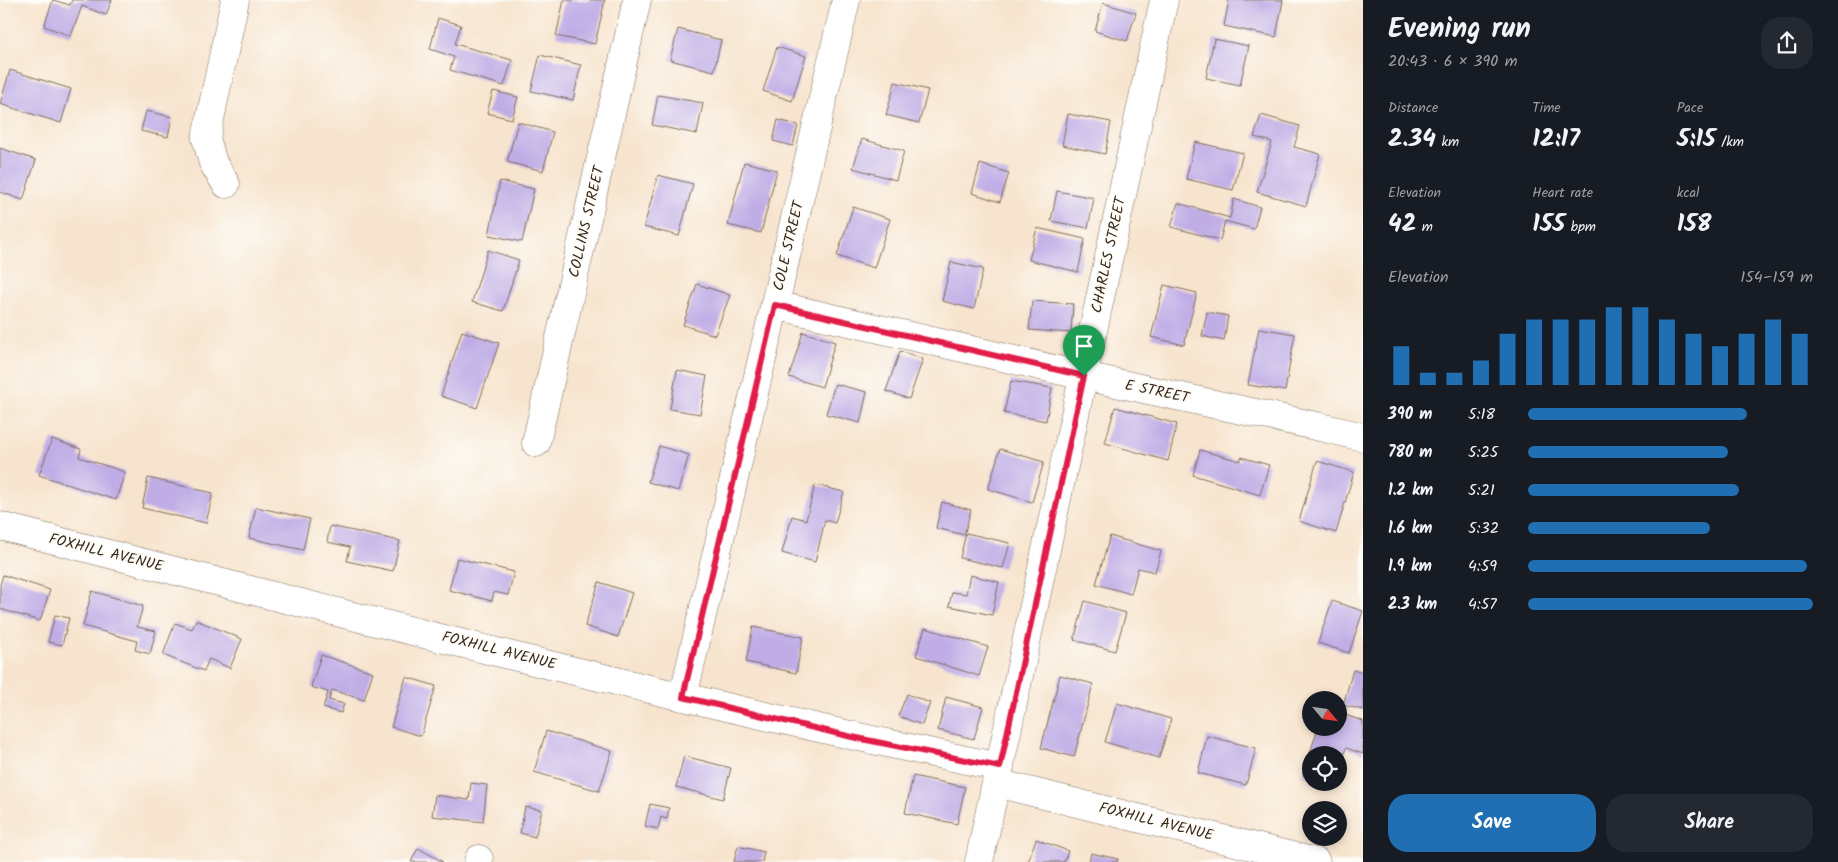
<!DOCTYPE html>
<meta charset="utf-8">
<style>
:root{--surface:#171b24;--page:#242831;--text:#f1f3f6;--muted:#9ea1a6;--accent:#1f6fb2}
body{margin:0;font-family:Kalam,sans-serif;background:var(--page);color:var(--text);height:100vh;display:flex;flex-direction:column;font-size:19px;white-space:nowrap}
*{box-sizing:border-box;margin:0}
p{font-size:16px;color:var(--muted)}
.icon{flex:none;width:28px;height:28px;fill:none;stroke:currentColor;stroke-width:2;stroke-linecap:round;stroke-linejoin:round}
.map{position:relative;flex:1;overflow:hidden}
.side{display:flex;flex-direction:column;background:var(--surface);width:475px}
.side>*{flex:none}
.needle{width:32px;rotate:119deg}
.fabs{position:absolute;left:1302px;top:691px;display:grid;gap:10px}
.fabs a{display:grid;place-items:center;width:45px;height:45px;border-radius:50%;background:var(--surface);box-shadow:0 2px 8px #0003;font-size:25px}
.pin{position:absolute;display:grid;place-items:center;width:42px;height:42px;color:#fff;margin:-51px -21px;border-radius:50% 50% 50% 0;rotate:-45deg;box-shadow:0 0 5px #0007}
.pin .icon{rotate:45deg}
.round{display:grid;place-items:center;flex:none;width:52px;height:52px;border-radius:20px;background:var(--page)}
.headline{display:flex;align-items:center;justify-content:space-between;height:85px;padding:0 25px}
h1{font-size:28px;font-weight:700;line-height:38px}
.figures{display:grid;grid-template-columns:repeat(3,1fr);gap:8px;height:85px;padding:5px 25px}
.figures div{display:grid;align-content:center}
.figures b{font-size:25px;font-weight:700}
.figures small{font-size:14px;font-weight:400}
.figures p{font-size:14px}
.chart{height:140px;padding:10px 25px}
.chart p{display:flex;justify-content:space-between}
.chart svg{width:100%;height:90px;margin-top:5px;stroke:var(--accent);stroke-width:6}
.action{display:flex;gap:10px;margin-top:auto;padding:10px 25px}
.action a{flex:1;height:58px;border-radius:20px;background:var(--accent);color:#fff;font-size:20px;font-weight:700;line-height:58px;text-align:center}
.action a+a{background:var(--page);color:var(--text)}
ul{padding:0 25px;list-style:none;font-size:16px}
li{display:grid;grid-template-columns:80px 60px 1fr;align-items:center;height:38px}
li i{height:12px;border-radius:6px;background:var(--accent)}
main{display:flex;flex:1;min-height:0}
.map>svg:first-child{display:block}
</style>
<main>
<div class="map">
<svg width="1363" height="862" viewBox="0 0 1363 862">
<rect width="100%" height="100%" fill="#fdfcf7"/>
<filter id="ink" filterUnits="userSpaceOnUse"><feTurbulence type="fractalNoise" baseFrequency=".02" numOctaves="2"/><feDisplacementMap in="SourceGraphic" scale="10" xChannelSelector="R" yChannelSelector="G"/><feConvolveMatrix kernelMatrix="1 2 1 2 8 2 1 2 1" color-interpolation-filters="sRGB"/></filter>
<filter id="wash" filterUnits="userSpaceOnUse"><feTurbulence type="fractalNoise" baseFrequency=".0096" numOctaves="4" result="noise"/><feDisplacementMap in="SourceGraphic" scale="20" xChannelSelector="R" yChannelSelector="G"/><feGaussianBlur stdDeviation="1.12" result="paint"/><feColorMatrix in="noise" values="0 0 0 0 0 0 0 0 0 0 0 0 0 0 0 0 0 1.4 0 .05"/><feComposite in="paint" operator="in"/></filter>
<g filter="url(#wash)">
<rect width="100%" height="100%" fill="#f7e4ce"/>
<g id="blocks">
<!-- building -->
<path fill="#c0ade6" d="M53,0L70,5L72,0H112L106,15L82,6L71,36L44,26Z
M564,0H605L595,44L556,36Z
M1229,0H1283L1276,37L1224,26Z
M1103,3L1136,13L1127,41L1095,31Z
M438,18L461,25L455,44L512,60L504,86L450,70L454,57L430,49Z
M678,29L721,40L714,71L670,60Z
M1214,39L1249,46L1240,85L1206,78Z
M777,47L806,56L792,101L763,91Z
M540,55L581,65L573,100L531,91Z
M10,70L71,89L61,123L0,104Z
M895,82L928,90L919,123L886,115Z
M493,91L518,97L512,119L487,113Z
M658,95L703,103L697,134L652,125Z
M146,111L172,117L168,137L141,131Z
M1068,114L1111,122L1105,154L1062,145Z
M1261,115L1300,126L1294,147L1320,154L1306,206L1257,192L1272,142L1254,137Z
M778,120L798,125L793,146L773,141Z
M518,122L553,132L543,171L507,162Z
M862,139L904,151L896,180L853,168Z
M1195,142L1243,153L1233,190L1186,179Z
M0,148L36,160L23,200L0,192Z
M744,162L777,170L761,233L728,225Z
M980,164L1009,173L1000,202L972,193Z
M658,175L693,184L679,236L644,227Z
M500,181L534,189L522,242L489,235Z
M1057,191L1094,198L1088,228L1051,221Z
M1234,199L1260,207L1254,229L1225,221L1220,240L1171,227L1178,203L1230,218Z
M853,207L890,219L874,268L837,256Z
M1037,228L1085,239L1078,272L1029,260Z
M488,250L519,260L503,311L472,302Z
M951,262L983,269L974,309L942,301Z
M697,284L730,295L715,335L683,325Z
M1164,285L1197,293L1184,345L1151,337Z
M1032,301L1073,304L1071,333L1029,330Z
M1207,312L1228,316L1224,341L1202,336Z
M1259,328L1295,334L1285,391L1248,385Z
M462,331L499,343L477,408L441,396Z
M803,332L835,342L822,387L789,377Z
M900,351L923,359L909,399L886,391Z
M677,370L707,376L700,414L670,409Z
M1011,381L1052,388L1046,421L1004,413Z
M835,384L867,392L860,423L826,414Z
M1115,407L1177,424L1168,461L1105,443Z
M52,439L81,449L79,457L125,472L116,500L39,475Z
M659,446L689,455L678,491L648,482Z
M1000,449L1044,462L1032,502L988,489Z
M1200,450L1240,461L1241,457L1269,465L1260,495L1193,475Z
M1317,461L1354,472L1336,533L1299,521Z
M148,478L213,493L206,523L142,508Z
M815,485L844,492L835,523L825,520L815,562L782,553L792,516L806,520Z
M942,502L971,510L964,535L936,528Z
M256,507L310,519L303,550L249,538Z
M330,526L400,541L393,571L347,561L350,547L327,542Z
M966,533L1010,543L1003,568L960,558Z
M1110,536L1161,551L1155,572L1138,568L1131,594L1096,584Z
M457,558L514,572L508,595L494,592L492,601L449,590Z
M3,575L50,590L40,621L0,609V585Z
M970,575L999,582L992,615L949,606L952,592L966,594Z
M599,582L632,593L618,637L585,626Z
M92,591L143,606L137,627L156,631L150,654L135,650L137,641L83,626Z
M1085,601L1126,613L1115,651L1074,640Z
M1332,601L1363,611L1349,653L1318,643Z
M55,615L69,618L62,645L48,642Z
M196,620L242,639L230,668L209,659L204,671L163,655L175,623L192,629Z
M753,627L803,637L796,673L746,662Z
M925,628L988,647L979,676L916,656Z
M321,655L373,672L364,700L332,690L329,700L344,704L341,713L323,708L328,692L311,687Z
M1353,670L1363,673V710L1343,705Z
M1060,675L1093,684L1074,757L1041,748Z
M406,677L436,686L421,736L391,727Z
M907,694L930,703L922,725L898,716Z
M946,697L983,707L974,739L938,730Z
M1117,703L1171,719L1159,758L1105,742Z
M1339,713L1363,721V754L1346,748L1339,769V755H1311V778L1303,775L1318,728H1339Z
M546,731L612,751L599,791L534,772Z
M1207,736L1256,748L1246,785L1198,773Z
M684,756L731,768L723,799L676,787Z
M913,776L965,787L957,824L905,813Z
M471,783L487,785L483,822L432,816L435,795L469,800Z
M650,804L669,808L667,819L661,817L658,829L645,826Z
M525,807L542,810L535,837L520,833Z
M1036,839L1068,851L1064,862H1028Z
M738,846L764,852L762,862H734Z
M418,848L443,862H411Z
M1091,853L1118,859L1117,862H1089Z"/>
</g>
</g>
<g filter="url(#ink)">
<use href="#blocks" fill-opacity="0" stroke="#7d6b5c" stroke-width="1"/>
<g fill="none" stroke-linecap="round" stroke-linejoin="round">
<!-- minor casing -->
<g stroke="#7d6b5c" stroke-width="29">
<path id="minor" d="M226,184L213,163L206,138L235,0
M775,305L1084,376L1316,426L1363,437
M536,443L637,0
M0,526C332,611 664,698 1000,767
M683,697L846,0
M996,783L1316,862
M478,862L479,859
M979,862L1164,0"/>
</g>
<!-- minor -->
<use href="#minor" stroke="#fff" stroke-width="28"/>
</g>
</g>
<g fill="none" stroke-linecap="round" stroke-linejoin="round" filter="url(#ink)">
<!-- route casing -->
<g stroke="#fff" stroke-width="10">
<path id="route" d="M775,305L1084,376L1000,767L852,737L683,697Z"/>
</g>
<!-- route -->
<use href="#route" stroke="#e11d48" stroke-width="6"/>
</g>
<g text-anchor="middle" dominant-baseline="central" stroke-width="4" stroke-linejoin="round" paint-order="stroke">
<!-- street labels -->
<g font-size="15" fill="#3b2a1e" stroke="#fdfcf7">
<text transform="translate(587 222) rotate(-77)">COLLINS STREET</text>
<text transform="translate(789 246) rotate(-77)">COLE STREET</text>
<text transform="translate(1109 255) rotate(-78)">CHARLES STREET</text>
<text transform="translate(1157 392) rotate(12)">E STREET</text>
<text transform="translate(106 553) rotate(14)">FOXHILL AVENUE</text>
<text transform="translate(499 651) rotate(14)">FOXHILL AVENUE</text>
<text transform="translate(1156 822) rotate(14)">FOXHILL AVENUE</text>
</g>
</g>
</svg>
<div class="fabs">
<a><svg class="needle" viewBox="-14 -14 28 28"><path d="M0-13l5 13h-10z" fill="#e53935"/><path d="M0 13l5-13h-10z" fill="#9ea1a6"/></svg></a>
<a><svg class="icon" aria-label="locate" viewBox="0 0 24 24"><circle cx="12" cy="12" r="6"/><path d="M12 2v4M12 18v4M2 12h4M18 12h4"/></svg></a>
<a><svg class="icon" aria-label="layers" viewBox="0 0 24 24"><path d="M12 4l9 5-9 5-9-5zM3 14l9 5 9-5"/></svg></a>
</div>
<div class="pin" style="left:1084px;top:376px;background:#1e9e55"><svg class="icon" aria-label="arrive" viewBox="0 0 24 24"><path d="M6 21V4h12l-3 4 3 4H6"/></svg></div>
</div>
<section class="side">
<div class="headline"><div><h1>Evening run</h1><p>20:43 · 6 × 390 m</p></div><a class="round"><svg class="icon" aria-label="share" viewBox="0 0 24 24"><path d="M12 15V3M7 8l5-5 5 5M5 13v7h14v-7"/></svg></a></div>
<div class="figures">
<div><p>Distance</p><b>2.34<small> km</small></b></div>
<div><p>Time</p><b>12:17</b></div>
<div><p>Pace</p><b>5:15<small> /km</small></b></div>
</div>
<div class="figures">
<div><p>Elevation</p><b>42<small> m</small></b></div>
<div><p>Heart rate</p><b>155<small> bpm</small></b></div>
<div><p>kcal</p><b>158</b></div>
</div>
<div class="chart"><p><span>Elevation</span>154–159 m</p>
<svg viewBox="0 0 160 44" preserveAspectRatio="none"><path d="M5 44V25M15 44V38M25 44V38M35 44V32M45 44V19M55 44V12M65 44V12M75 44V12M85 44V6M95 44V6M105 44V12M115 44V19M125 44V25M135 44V19M145 44V12M155 44V19"/></svg>
</div>
<ul>
<li><b>390 m</b>5:18<i style="width:77%"></i></li>
<li><b>780 m</b>5:25<i style="width:70%"></i></li>
<li><b>1.2 km</b>5:21<i style="width:74%"></i></li>
<li><b>1.6 km</b>5:32<i style="width:64%"></i></li>
<li><b>1.9 km</b>4:59<i style="width:98%"></i></li>
<li><b>2.3 km</b>4:57<i style="width:100%"></i></li>
</ul>
<div class="action"><a>Save</a><a>Share</a></div>
</section>
</main>
